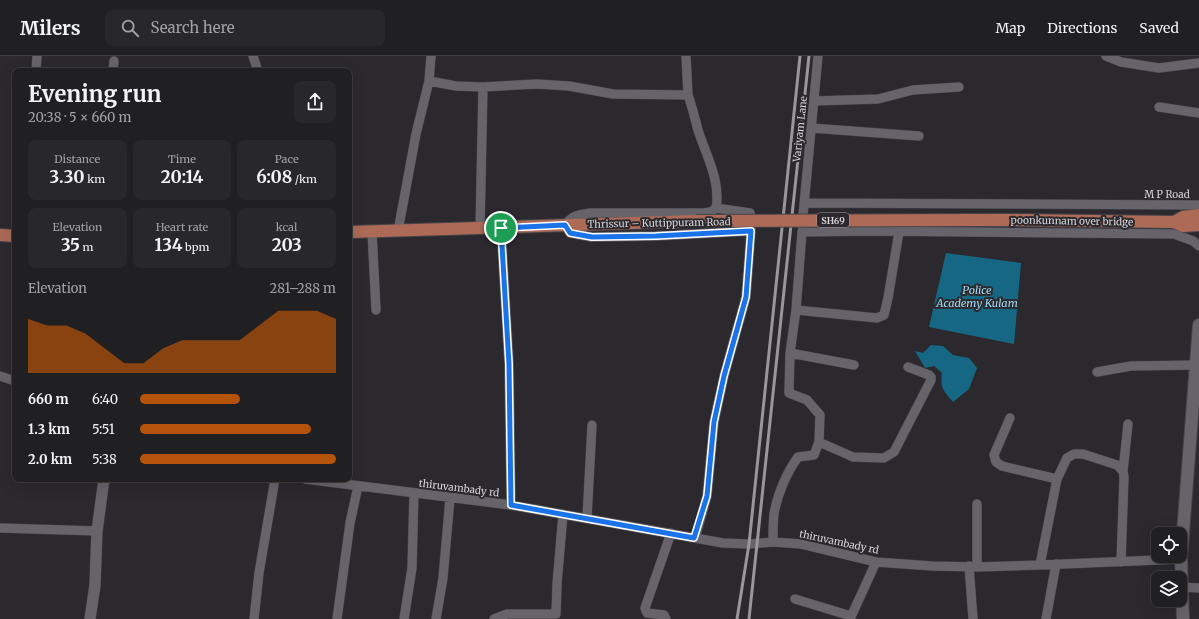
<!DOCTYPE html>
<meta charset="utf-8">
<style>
:root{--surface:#201f22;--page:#28272a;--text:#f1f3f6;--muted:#a2a2a5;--line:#3d3d40;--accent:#b45309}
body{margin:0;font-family:Merriweather,serif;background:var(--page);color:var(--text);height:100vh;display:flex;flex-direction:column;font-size:15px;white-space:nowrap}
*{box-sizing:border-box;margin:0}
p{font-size:13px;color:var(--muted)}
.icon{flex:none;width:22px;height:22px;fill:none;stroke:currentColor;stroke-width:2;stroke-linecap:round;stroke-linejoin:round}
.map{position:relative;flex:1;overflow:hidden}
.panel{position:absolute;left:12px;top:12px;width:340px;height:414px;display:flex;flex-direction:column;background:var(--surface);border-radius:8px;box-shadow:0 4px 16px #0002,0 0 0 1px var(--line)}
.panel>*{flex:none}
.controls{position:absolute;left:1151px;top:471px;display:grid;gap:8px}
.controls a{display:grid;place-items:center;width:36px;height:36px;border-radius:8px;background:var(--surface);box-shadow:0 4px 16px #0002,0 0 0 1px var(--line);font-size:20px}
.pin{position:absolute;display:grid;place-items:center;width:34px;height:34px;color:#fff;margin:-17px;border:2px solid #fff;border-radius:50%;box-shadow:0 1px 4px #0007}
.round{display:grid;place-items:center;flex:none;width:42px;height:42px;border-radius:8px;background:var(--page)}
.headline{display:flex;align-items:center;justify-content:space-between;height:68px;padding:0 16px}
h1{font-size:22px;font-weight:700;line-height:30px}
.metrics{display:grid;grid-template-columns:repeat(3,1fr);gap:6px;height:68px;padding:4px 16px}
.metrics div{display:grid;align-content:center;border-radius:8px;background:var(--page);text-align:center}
.metrics b{font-size:17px;font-weight:700}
.metrics small{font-size:11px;font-weight:400}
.metrics p{font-size:11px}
.chart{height:112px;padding:8px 16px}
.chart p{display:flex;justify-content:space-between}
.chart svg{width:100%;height:72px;margin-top:4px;fill:var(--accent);opacity:.7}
ul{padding:0 16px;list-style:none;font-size:13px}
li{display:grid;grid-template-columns:64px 48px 1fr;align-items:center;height:30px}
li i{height:10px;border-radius:5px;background:var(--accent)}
header{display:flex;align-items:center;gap:24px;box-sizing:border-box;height:56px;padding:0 20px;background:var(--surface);border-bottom:1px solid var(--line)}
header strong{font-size:19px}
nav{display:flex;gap:22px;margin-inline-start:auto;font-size:14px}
.search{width:280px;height:36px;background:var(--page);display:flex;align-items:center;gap:10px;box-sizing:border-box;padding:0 14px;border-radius:8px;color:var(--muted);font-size:15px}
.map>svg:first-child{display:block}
</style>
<header>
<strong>Milers</strong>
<div class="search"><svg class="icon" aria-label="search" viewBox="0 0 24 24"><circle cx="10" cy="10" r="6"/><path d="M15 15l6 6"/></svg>Search here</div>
<nav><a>Map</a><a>Directions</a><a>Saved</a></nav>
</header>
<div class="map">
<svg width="1199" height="563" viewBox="0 0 1199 563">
<rect width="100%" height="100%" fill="#2b292e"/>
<!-- water -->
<path fill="#166783" d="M946,197L1021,207L1014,288L929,271Z
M931,289L943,290L953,299L969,302L977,312L969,333L953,346C943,334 940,332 942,317L934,310L925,312L915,295L923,297Z"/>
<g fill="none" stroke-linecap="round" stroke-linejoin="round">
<!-- minor casing -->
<g stroke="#464449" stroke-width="10">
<path id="minor" d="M253,0L258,15
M686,0L688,39
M1106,0L1121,6L1159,12L1199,7
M36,15L37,0
M113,15L114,5
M429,25L456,30L483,31L537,28L569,30L613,38L688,39C692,50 695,63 698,74C706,99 721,125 716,152L711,156L702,157H590C577,159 573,159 565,169L570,177L592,181L656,180L751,175
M814,45L878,43L913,34L959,31
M1159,51L1199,57
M811,72L919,80
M804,147L1199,149
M802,170L818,0
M501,172L509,308L511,449
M480,173L483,31
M398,175L416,78L429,25L431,0
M372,176L376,254
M796,254L877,262L884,259L888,242L899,176
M790,297L854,309
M1097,316L1131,310L1196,309
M0,320L15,325
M1010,362L994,399L996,406L1002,410L1057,423
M819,386L853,401L884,402L894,396L931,324V321L929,319L908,311
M1123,415L1128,368
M305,423L511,449L723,487L749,488L773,486L801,488L876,506L932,510L977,511L1040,509L1181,503
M977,448V511
M587,462L592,369
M0,472L97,475
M695,482L707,440L714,366L724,320L746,241L751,175L750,157L716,152
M773,486C773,477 773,467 774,458C777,439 787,416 798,401L814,399L819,386L820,359L807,344L789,337L790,297L796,254L802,176L871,175L1174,178L1193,185L1199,190
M1040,509L1057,423L1067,402L1074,398H1083L1117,409L1123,415L1124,421L1121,506
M969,510L973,563
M1182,531L1199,532
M795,543L851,560
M254,563L259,517L275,423
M337,563L350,467L358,430
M404,563L412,512L414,437
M436,563L443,522L450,442
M494,563L507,558H556L557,528L563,458
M666,563L664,559L647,557L645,552L671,477
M850,563L876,506
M1046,563L1056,508"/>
</g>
<!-- tertiary casing -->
<g stroke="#464449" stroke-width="12">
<path id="tertiary" d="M90,563L95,529L97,475L104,423"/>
</g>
<!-- secondary casing -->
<g stroke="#464449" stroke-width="14">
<path id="secondary" d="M1183,563L1181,503L1199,269"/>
</g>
<!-- primary casing -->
<g stroke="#464449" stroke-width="14">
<path id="primary" d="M970,164H994
M1011,164L1174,166L1183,170L1199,169
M1174,166L1183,161L1199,159
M349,176C465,173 581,169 696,165
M0,179L15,180"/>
</g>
<!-- minor -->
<use href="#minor" stroke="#66646a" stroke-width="9"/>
<!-- tertiary -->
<use href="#tertiary" stroke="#66646a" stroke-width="11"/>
<!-- secondary -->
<use href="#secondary" stroke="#66646a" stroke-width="12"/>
<!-- primary -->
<use href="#primary" stroke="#ac6a57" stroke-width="12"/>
<!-- rail -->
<path stroke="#98979a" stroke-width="3" d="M737,563L749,488L800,0
M749,563L809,0"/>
<!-- primary-bridge casing -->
<g stroke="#464449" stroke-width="14" stroke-linecap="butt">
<path id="primary-bridge" d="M994,164H1011
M696,165L970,164"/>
</g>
<!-- primary-bridge -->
<use href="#primary-bridge" stroke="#ac6a57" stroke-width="12"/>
</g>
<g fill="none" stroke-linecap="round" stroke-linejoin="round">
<!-- route casing -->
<g stroke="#fff" stroke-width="8">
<path id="route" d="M565,169L570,177L592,181L656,180L751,175L746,241L724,320L714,366L707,440L694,482L511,449L509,308L501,172Z"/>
</g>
<!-- route -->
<use href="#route" stroke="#1a73e8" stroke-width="5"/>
</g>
<g text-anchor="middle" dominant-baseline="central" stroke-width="4" stroke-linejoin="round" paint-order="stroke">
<!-- shield labels -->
<rect fill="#2b292e" stroke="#a1a0a4" stroke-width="1" x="817" y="157" width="32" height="14" rx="3"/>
<g font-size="9" font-weight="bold" fill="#d4d3d6">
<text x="833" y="164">SH69</text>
</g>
<!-- street labels -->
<g font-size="10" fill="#d4d3d6" stroke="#2b292e">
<text transform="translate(800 73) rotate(-84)">Variyam Lane</text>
<text x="1167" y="138">M P Road</text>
<text transform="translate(1072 165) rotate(1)">poonkunnam over bridge</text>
<text transform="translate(659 167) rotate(-1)">Thrissur – Kuttippuram Road</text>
<text transform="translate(459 432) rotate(7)">thiruvambady rd</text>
<text transform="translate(839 486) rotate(12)">thiruvambady rd</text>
</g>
<!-- water labels -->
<g font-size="11" font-style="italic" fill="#a0daf4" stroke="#2b292e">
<text x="977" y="234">Police<tspan x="977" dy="13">Academy Kulam</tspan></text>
</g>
</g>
</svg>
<div class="controls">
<a><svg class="icon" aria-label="locate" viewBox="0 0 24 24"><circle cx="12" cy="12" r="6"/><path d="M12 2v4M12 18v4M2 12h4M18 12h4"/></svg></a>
<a><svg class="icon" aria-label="layers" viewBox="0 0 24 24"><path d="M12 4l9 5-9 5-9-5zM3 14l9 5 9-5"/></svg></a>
</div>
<div class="pin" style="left:501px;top:172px;background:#1e9e55"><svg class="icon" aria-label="arrive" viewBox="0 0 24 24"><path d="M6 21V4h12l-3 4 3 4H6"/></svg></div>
<section class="panel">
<div class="headline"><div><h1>Evening run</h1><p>20:38 · 5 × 660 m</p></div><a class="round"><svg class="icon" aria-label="share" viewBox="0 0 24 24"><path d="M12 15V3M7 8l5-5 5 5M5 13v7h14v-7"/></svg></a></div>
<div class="metrics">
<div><p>Distance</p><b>3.30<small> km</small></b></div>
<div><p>Time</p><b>20:14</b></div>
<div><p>Pace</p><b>6:08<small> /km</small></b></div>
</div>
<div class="metrics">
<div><p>Elevation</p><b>35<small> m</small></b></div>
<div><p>Heart rate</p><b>134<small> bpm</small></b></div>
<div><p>kcal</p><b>203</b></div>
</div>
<div class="chart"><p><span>Elevation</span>281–288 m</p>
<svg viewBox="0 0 160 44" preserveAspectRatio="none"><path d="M0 44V11L10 15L20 15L30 20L40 29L50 38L60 38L70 29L80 24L90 24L100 24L110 24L120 15L130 6L140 6L150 6L160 11V44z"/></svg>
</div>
<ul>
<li><b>660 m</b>6:40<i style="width:51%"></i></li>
<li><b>1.3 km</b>5:51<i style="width:87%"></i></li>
<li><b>2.0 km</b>5:38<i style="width:100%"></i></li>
</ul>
</section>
</div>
